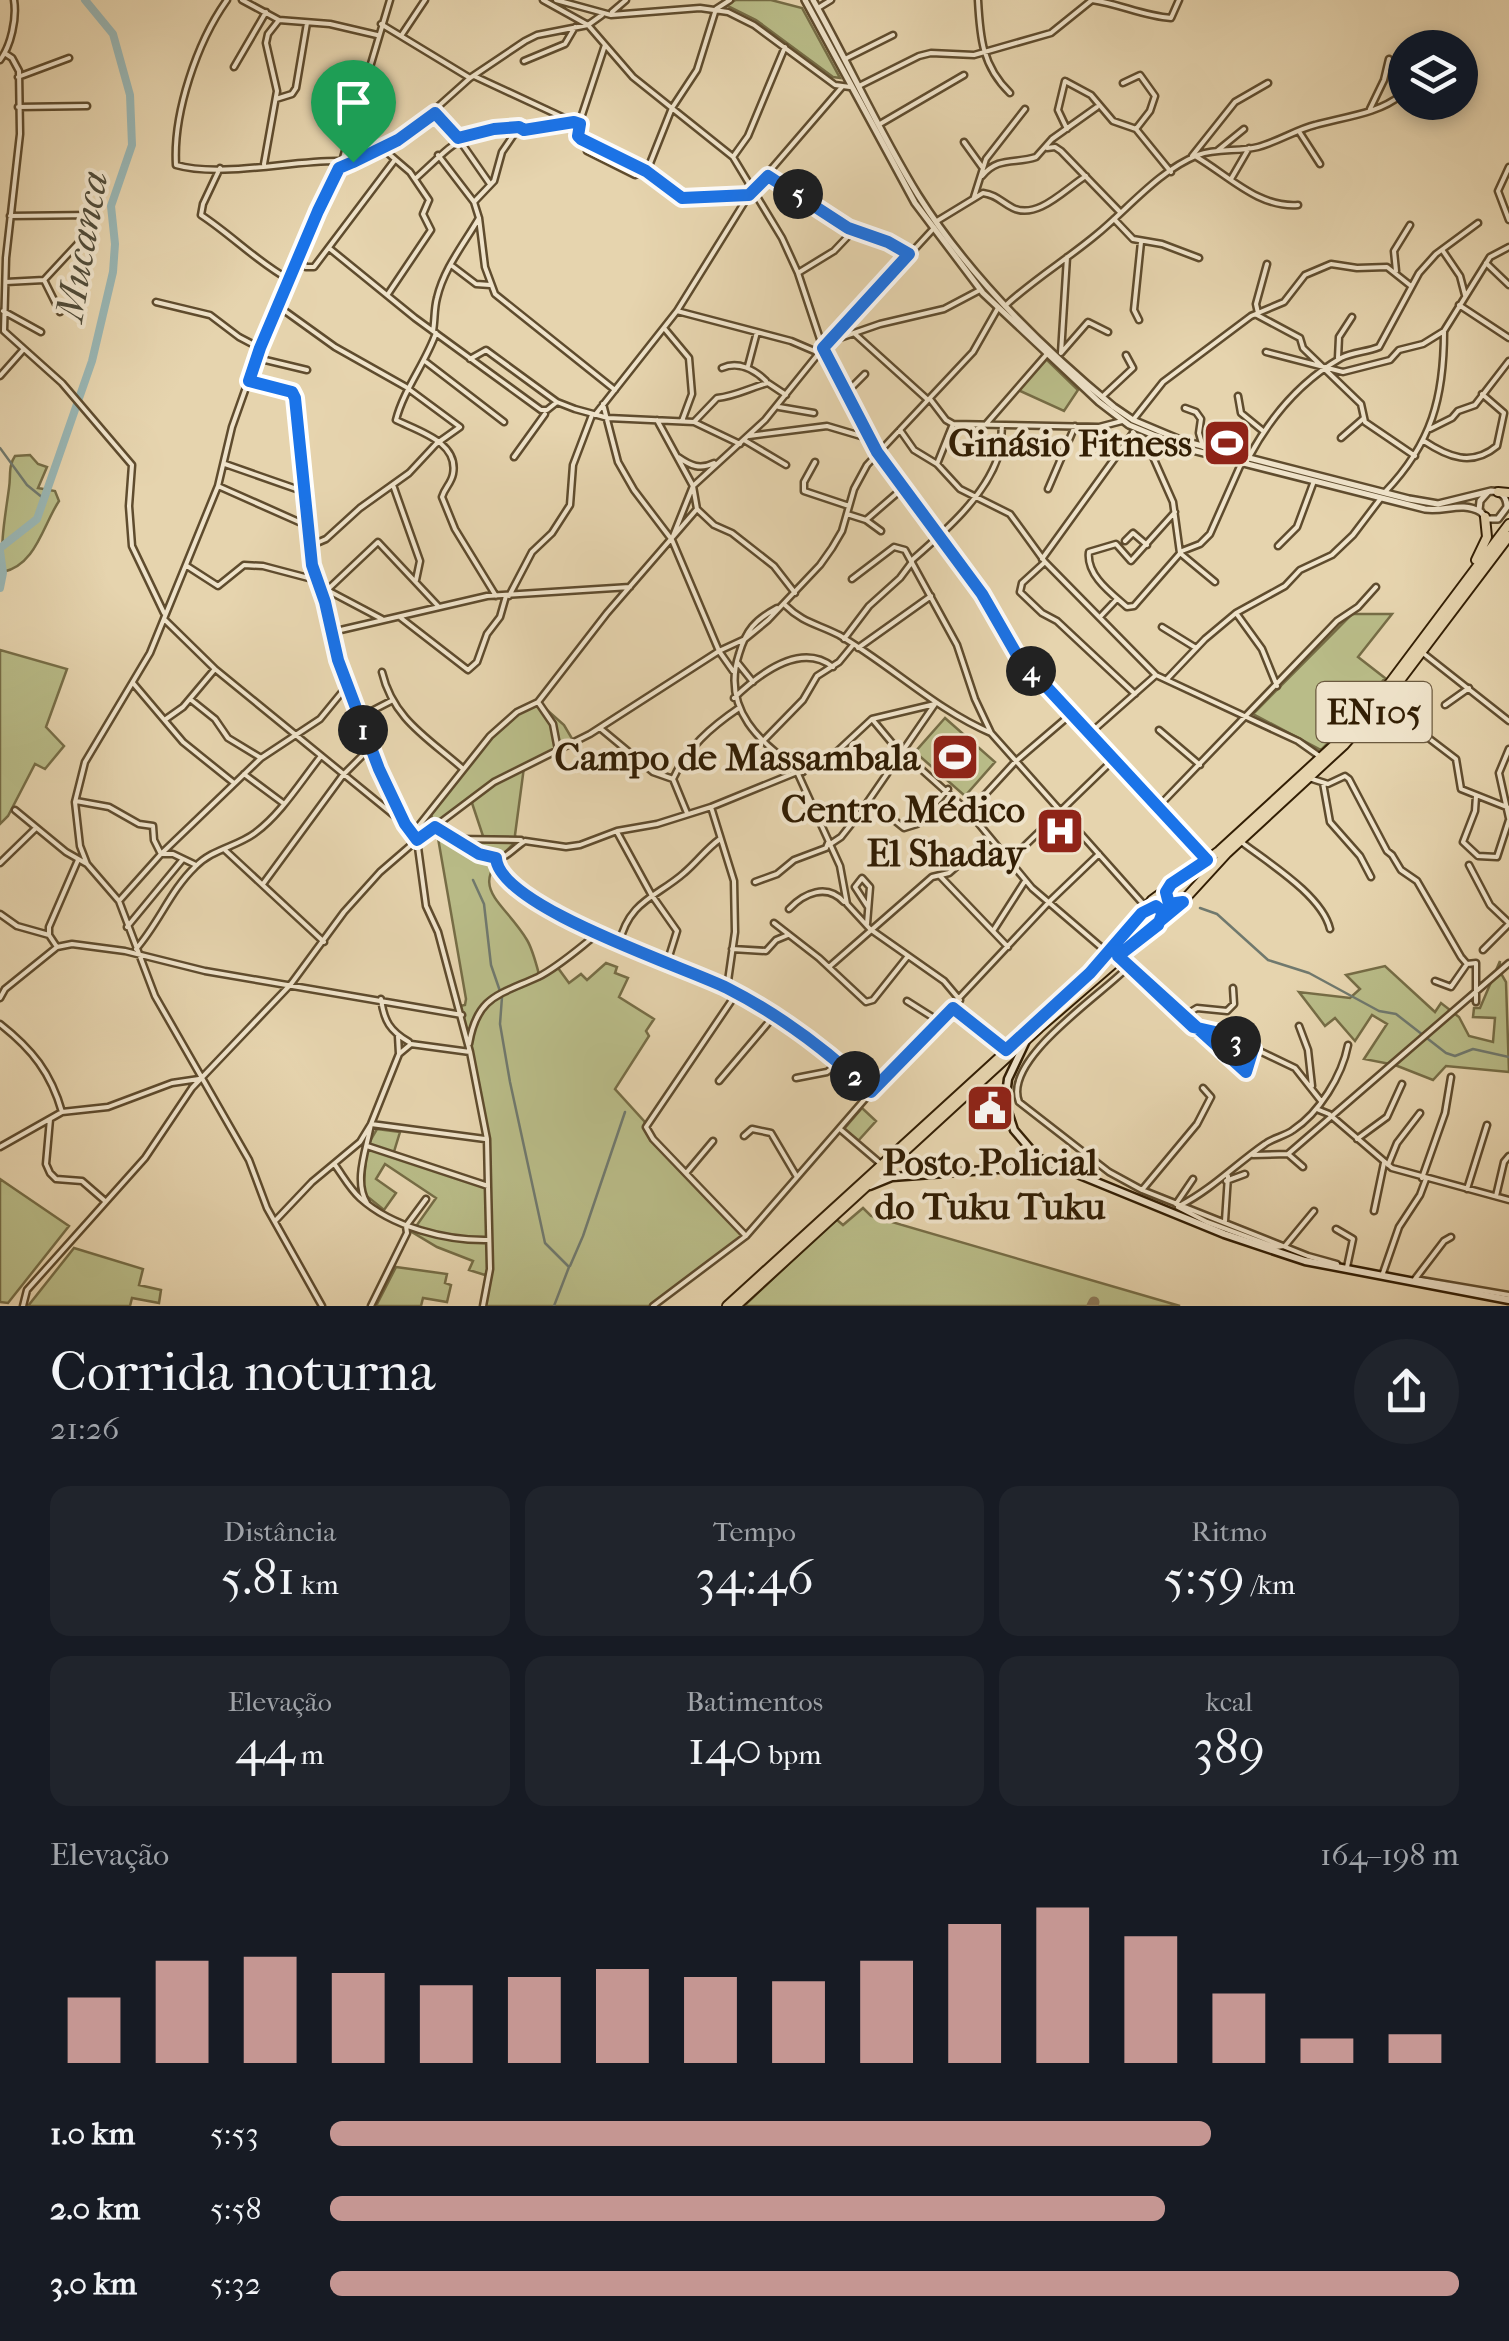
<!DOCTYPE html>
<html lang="pt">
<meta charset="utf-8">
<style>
:root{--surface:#171b24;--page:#20242c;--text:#f1f3f6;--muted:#9ea1a6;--accent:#c59692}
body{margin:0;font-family:"IM FELL French Canon",serif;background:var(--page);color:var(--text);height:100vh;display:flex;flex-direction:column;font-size:38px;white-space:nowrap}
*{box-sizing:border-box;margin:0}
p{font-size:32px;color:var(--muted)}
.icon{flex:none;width:55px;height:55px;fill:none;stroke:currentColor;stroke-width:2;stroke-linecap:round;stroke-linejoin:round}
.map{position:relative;height:1306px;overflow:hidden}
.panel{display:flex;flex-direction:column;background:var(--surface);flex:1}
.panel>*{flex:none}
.fabs{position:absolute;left:1388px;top:30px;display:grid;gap:20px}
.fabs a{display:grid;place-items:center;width:90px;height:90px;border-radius:50%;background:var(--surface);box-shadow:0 5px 15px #0003;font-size:50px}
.pin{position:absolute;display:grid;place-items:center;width:85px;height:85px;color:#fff;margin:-102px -42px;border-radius:50% 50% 50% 0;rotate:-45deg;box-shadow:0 0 10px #0007}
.pin .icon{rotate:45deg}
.km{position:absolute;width:50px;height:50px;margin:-25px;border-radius:50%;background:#222;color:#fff;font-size:28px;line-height:50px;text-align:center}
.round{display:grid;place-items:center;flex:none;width:105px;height:105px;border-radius:52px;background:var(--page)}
.head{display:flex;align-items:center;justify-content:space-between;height:170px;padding:0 50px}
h1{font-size:55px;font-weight:600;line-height:75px}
.stats{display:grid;grid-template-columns:repeat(3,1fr);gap:15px;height:170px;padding:10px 50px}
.stats div{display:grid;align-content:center;border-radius:20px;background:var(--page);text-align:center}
.stats b{font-size:50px;font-weight:600}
.stats small{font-size:28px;font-weight:400}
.stats p{font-size:28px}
.chart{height:280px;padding:20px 50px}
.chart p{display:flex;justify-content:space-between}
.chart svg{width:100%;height:180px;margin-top:10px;stroke:var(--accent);stroke-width:6}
ul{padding:0 50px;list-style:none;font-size:32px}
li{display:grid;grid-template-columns:160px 120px 1fr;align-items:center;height:75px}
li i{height:25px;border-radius:12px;background:var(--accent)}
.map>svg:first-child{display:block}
</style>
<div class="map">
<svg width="1509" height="1306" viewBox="0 0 1509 1306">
<rect width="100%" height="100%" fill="#e6d4ae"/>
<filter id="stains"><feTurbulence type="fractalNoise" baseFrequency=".002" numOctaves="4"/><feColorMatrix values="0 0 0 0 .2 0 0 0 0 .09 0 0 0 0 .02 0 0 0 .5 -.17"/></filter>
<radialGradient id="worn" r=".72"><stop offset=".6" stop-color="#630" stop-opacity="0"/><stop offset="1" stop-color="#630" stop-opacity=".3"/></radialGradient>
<!-- green -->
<path fill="#b9bc88" stroke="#766d46" stroke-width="2.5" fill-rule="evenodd" d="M736,0H771L802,8L840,78L833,77L756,20L726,5Z
M1045,358L1078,390L1064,411L1018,390Z
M30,455L38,464L47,467L38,488L55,491L59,501C43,525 36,565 3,572C0,542 5,518 9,488C11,476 8,466 15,456Z
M1352,614H1392L1358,657L1385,678L1356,715L1321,750L1253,714Z
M0,650L67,669L46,727L64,746L45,769L35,764L8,816L0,824Z
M538,702L564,725L574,742L524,767L515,835L517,841C461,888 503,899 527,940C533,950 537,967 540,978L558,968L569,983L581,974L587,980L606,963L617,967L615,973L628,978L619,997L654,1019L646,1031L649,1036L615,1089L644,1121L653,1139L746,1236L653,1306H483L488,1271L485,1275L469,1270L473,1261L437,1247L412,1232L436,1198L385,1164L376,1179L396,1193L384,1210L363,1193L367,1146L377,1129L400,1132L393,1155L487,1186V1139L460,1006L465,1005L466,999L438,838L430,811C463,771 489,725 538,702ZM471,800L484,839L451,838L436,827Z
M945,718L995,762L965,796L915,752Z
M1500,961L1499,970L1506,982L1509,1072L1446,1066L1433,1080L1395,1065L1364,1059L1387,1024L1372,1015L1355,1041L1335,1018L1325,1026L1299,992L1350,998L1360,989L1346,975L1385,966L1435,1012L1441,1003L1459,1017L1469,1036L1493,1042L1495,1018L1473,1017L1474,1008H1480Z
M862,1108L876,1121L858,1141L844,1129Z
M0,1179L69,1226L8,1303L0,1302Z
M863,1208L871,1216L1180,1306H744L836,1219L843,1225Z
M74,1248L143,1269L139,1285L161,1290L159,1303L132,1298L130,1306H28Z
M396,1267L447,1274L445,1283L451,1285L447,1302L423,1298L421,1306H376Z"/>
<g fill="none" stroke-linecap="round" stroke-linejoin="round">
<!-- stream -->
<path stroke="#70796e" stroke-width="2.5" d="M0,448L27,485L43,498
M473,880L484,904L491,965L502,997L500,1024L510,1082L545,1243L569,1267L554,1306
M1200,908L1217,914L1268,960L1309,973L1379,1011L1396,1014L1446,1053L1455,1056L1473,1049L1509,1057
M570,1266L583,1236L625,1112"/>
<!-- river -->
<path stroke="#99b6b4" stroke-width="8" d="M0,548L37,519L92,361L113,272L115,244L111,206L132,145L130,95L113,34L85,0
M0,551L3,573L0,588"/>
<!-- taxiway -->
<path stroke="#8c7959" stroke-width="11" d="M1092,1306L1094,1302"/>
<!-- minor casing -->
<g stroke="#5f4c2e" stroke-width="9">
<path id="minor" d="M227,0C197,42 173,113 176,165C221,178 292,160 340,161
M242,0L279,20L330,24L377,35
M543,0L588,25L633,77L733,157L782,238L798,273L823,348L877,452L981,594L1017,655L1207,860
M556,0L611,15L700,8L728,12L754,25L835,85L850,87
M978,0C980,37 982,66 1010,93
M1092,0C1120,4 1143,16 1171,18L1179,0
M818,8L831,0
M612,12L626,0
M381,24L470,78
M401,36L425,0
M605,45L579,124V138L647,171L683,198L749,195
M6,54L12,58L19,71L20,134L6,258L4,331L62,383L132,465L129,506L132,546L164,613
M845,59L893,35
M0,60C11,46 17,18 14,0
M524,61L565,44L575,27
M234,67L266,12
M474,76L573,122
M18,77L69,58
M1123,83L1140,75L1155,96L1150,111L1136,129
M859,86L919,56L931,53L974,55L1051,33L1092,0
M276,99L292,94L296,88L307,23
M18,107L87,106
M1370,109L1384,80L1389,59
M435,113L458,138L490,184
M880,124L964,75
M1067,129L1058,110L1065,81L1091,95L1113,121L1136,129L1171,172
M1300,133L1320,164
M964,142L982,167
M382,148L410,172L429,200L423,214L431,230L388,294
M1047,148L1055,147L1061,151L1120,212
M587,151L635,175L647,171
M1217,151L1244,129
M438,155L474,202L479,218L485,267L495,294L615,390
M1192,156L1235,102L1268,83
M1195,156C1228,175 1258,208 1298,205
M733,157L748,136L785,47
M264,164L277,91L266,43L268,34L279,20
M1509,167L1498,191L1509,220
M220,168L203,204L201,215C233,236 257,262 290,280
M339,168L413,129L470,78L525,41L537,35L588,25L602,15
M647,171L672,108L697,70L716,9L730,0
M768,175L848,228L884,241L909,254
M982,176C998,156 1016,164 1036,157L1052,139L1097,107
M415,179C457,141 458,132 519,127L524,131L551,124H579
M1231,179L1249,148
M974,197L986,159L1025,109
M474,202L494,181L502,152L519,127
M1114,219L1133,239L1162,244L1199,258
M937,221L983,193C997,195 1001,202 1013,208C1038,220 1066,188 1086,176
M329,248L415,318L541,410H547L557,402
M1443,251L1460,276L1465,295
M299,260L306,267H314L394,161
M1486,263L1509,285
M451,265L476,284L490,285
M1396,271L1394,251L1410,225
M798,273L834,251L853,231
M44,280L60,312
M6,282L44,280L83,238L93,215L10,216
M156,302L210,315L239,337L260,348
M1459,305L1509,338
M278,306L335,347L406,387L460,427L436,444L409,473L360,508L326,539L312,545
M1005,306C1034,279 1066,260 1096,235C1128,209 1158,171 1198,155C1217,148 1239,152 1258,147C1277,142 1298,129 1315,125C1343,117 1378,114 1401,95
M3,311L41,332
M677,311L791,341L819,353
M1258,313L1256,304L1267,264
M1257,315L1300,338L1303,348L1361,404L1365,422L1415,456
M1139,320L1134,310L1141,242
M664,328L689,358L692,394L682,421
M433,331C435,320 434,309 437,298C444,268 464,244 479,218
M436,333C425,364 404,389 396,420C418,431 459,442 453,474C451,484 445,487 442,497L455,529L496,596
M855,334L928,400
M831,341L880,324L944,309L980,290
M1266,352L1343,372L1390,360L1399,350L1423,344L1444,331L1490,257L1509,247
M1061,353L1067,257
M1061,353L1088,322L1108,332
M257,358L307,370
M1338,358L1339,337L1352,317
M470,359L486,350L557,402L575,409L608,418L694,422L740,444
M426,362L504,422
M748,366L757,332
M722,368C738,361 754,369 766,381
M0,376L23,350
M250,382L292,392L295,398L316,580L325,602L338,660L353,705L379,769L405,824L417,840L426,906L438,932L470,1052L487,1139L488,1186
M848,391L865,374
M1482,394L1504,413
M1238,396L1241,413L1263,431
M1102,397L1133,368L1126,355
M930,399L946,420L953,424L1099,427L1122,421
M603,404L618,462L634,490L672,540L719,651L733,671
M779,407L814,413
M1185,408L1196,412L1201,419L1199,433L1203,447
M595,415L677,311L749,195L842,87
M657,420L693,486L697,509L714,525L732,533L774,566L795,593
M1133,420L1163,382L1251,316L1284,302L1305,275L1331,264L1357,268L1387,267L1411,286
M694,422L717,398C736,396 749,388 768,383L786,395
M987,423L1047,354
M1430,429L1452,418L1458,411L1475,405L1509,361
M900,430L914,450L937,464L960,489L1010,514L1045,562L1156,675L1298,741L1322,758
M1133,432L1153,457L1173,502L1180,553L1215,582
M749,436L827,426L871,439
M1341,438L1364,418
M744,440L786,465
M1424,441C1448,457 1472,467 1497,446L1504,413
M514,457L545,414
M678,457C691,466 700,470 714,463
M1249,457C1271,416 1301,381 1341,358C1353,352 1367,352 1379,347L1419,273L1436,254L1478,223
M815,462L804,482V491L849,506
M225,464L305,492
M937,464L953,424
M393,485L420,561L416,580
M218,486L308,526
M1048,489L1075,426
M1385,492C1432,443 1444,397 1444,331
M1175,512L1131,561L1116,544L1089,552C1086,575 1111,593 1127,607L1134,606L1182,551L1200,544L1210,534L1241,464
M847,514L866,520L881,531
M866,520L903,488
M673,536L693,486L765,420L819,353L934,228
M1125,541L1133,533L1147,545
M1278,546L1297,527L1314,481
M1042,559L1133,433
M911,561C943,533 984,498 998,457C1002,447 1001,436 1002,425
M1045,562L1022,583L1020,592L1042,613L1057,621L1135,694
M187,566L218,586L244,565L263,566L316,580
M852,579L894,547L905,550L957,645L975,699L991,733L1145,906
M329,591L382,619
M323,594L378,542L439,607
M509,596L532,552L552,533L570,505L573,465L592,415
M785,605C803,623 818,624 839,635C892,666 935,709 991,733
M777,608C755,620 746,630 739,654C721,709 760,744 803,772
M1236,613L1262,649L1277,686
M1100,617L1117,599
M401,618L468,670L477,662L487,634L500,617L506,596
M165,620L215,669L401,821
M1162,627L1196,648
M332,632L487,596L630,587
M844,639L869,606L900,578L912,562
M858,648L931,596
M1423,653L1509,721
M737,662L753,682
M382,672C393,719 428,738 462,768
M1167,679L1205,639L1236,613L1285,586L1300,570L1332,555L1353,535L1381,498
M133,683L183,742L234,783
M734,698C759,674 800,641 833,667
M190,699L215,719L228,738L261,758
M538,702L553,724L558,750
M1445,705L1469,688
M1374,714L1401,717L1456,759L1461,789L1509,808
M360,717L391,701
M166,719L183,707L215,669
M872,719L892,743L969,812L1032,888L1109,954
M600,728L653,772L673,779
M1159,730L1200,765
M1088,735L1156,675
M763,741L803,700L817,676L839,662L853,645
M1509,749L1499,773L1509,818
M244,774L283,803
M798,774L840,866L847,904L870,929L944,981L960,1000
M1309,778L1328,784L1345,776L1349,779L1387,851L1392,855L1401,870L1417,881L1461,957L1467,964L1476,963V1002
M1323,783L1330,822L1360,856L1371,877
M1476,796L1475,811L1463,842L1478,856L1497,857L1509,820
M76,801L109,807L139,824L153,826L154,840L161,854H173L196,865
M711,807L734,881L735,932L727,988
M1158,807L1337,621L1358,607L1376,587
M15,810L66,852L87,864
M969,812L1015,762L1070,715
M687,813L673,779C687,748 711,727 739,708
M894,820L904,828L917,824L948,789
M435,827C447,838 490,865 505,856C512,852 518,845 525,841L566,847L580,845L617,831L657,824L711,807L829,759L872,719L935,704
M617,832L651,894L677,931L667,963
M413,833L490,736L517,712L538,702L607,613L697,509
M456,839L521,840
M1240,841C1267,862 1322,895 1330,929
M829,845L841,837L860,813L935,704
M225,850L324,942
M496,859C499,907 685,966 727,988C780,1015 828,1051 871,1092
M1010,860L1112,761
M0,863L36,828
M1469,865L1490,905L1509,923
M940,876L1008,947
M755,882L777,874L794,860L826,848L828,843
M263,884L343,775L370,748
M119,901L161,854L261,758L320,719L347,686
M789,909C804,893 827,883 844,902
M0,914L17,926L49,935
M774,923L819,958L866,1002L873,1000L908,956
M867,924L870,887L862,878L855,887L868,907
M127,927L183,859
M993,931L1025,881
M619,944C629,900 657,897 684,873C697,862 706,849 720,839
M57,947L49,935V927L78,860
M136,949C159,923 170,891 195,867C212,849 236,847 255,833C281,814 301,781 321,756
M732,949L766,951L776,940L788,935
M1483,950L1508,925
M1121,958L1244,1073L1253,1049
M1129,966C1103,994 1002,1059 1019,1102L1109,1172L1142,1190L1308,1256L1337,1264
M829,967L932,877L949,873L989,838
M1435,981L1451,987L1467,964
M736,994L646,1127L653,1139L746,1236
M0,998L5,989L57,947L72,944L125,951L205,971L462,1015
M381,999C384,1021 390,1031 409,1042
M907,1001L937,1020
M953,1008L1006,1050
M1182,1017L1197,1008L1227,1011L1234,1004L1233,988
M0,1024C32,1049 51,1073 62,1112
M1299,1026L1308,1050L1312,1086
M1197,1028L1224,1034L1295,1068L1321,1101
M469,1044C477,996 499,995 538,977C558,967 578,949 596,935
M399,1054L411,1044L470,1052
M796,1078L827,1072L840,1062
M719,1081L774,1016
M1319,1110L1329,1114L1392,1168L1509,1200
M50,1119L46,1164L50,1173L56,1179L82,1181L105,1201
M840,1129L881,1164
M744,1136L752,1129L771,1133L797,1177
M1357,1139L1387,1117L1402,1084
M367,1146L488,1186L490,1269L483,1306
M0,1147L62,1112L108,1107L172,1083L199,1079
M1288,1154L1303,1167
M1253,1155L1288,1154L1509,963
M335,1165C343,1176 350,1189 360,1198C392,1227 446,1241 489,1240
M1388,1165L1397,1143L1420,1113
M687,1172L713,1141
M1422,1178L1445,1113L1451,1077
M1226,1181L1245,1174
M1467,1189L1487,1125
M1142,1190L1197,1124L1211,1097L1203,1088
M1496,1196L1504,1162L1509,1156
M367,1203C353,1181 367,1148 371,1124L485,1139
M1176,1204L1193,1179
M1181,1205C1212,1189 1236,1164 1265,1144C1273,1138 1285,1136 1293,1130C1319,1113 1342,1076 1348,1045
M1178,1207L1207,1222L1275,1247L1285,1246L1314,1211
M1374,1211L1384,1163
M276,1220L312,1182L360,1142L371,1124L399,1054L398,1036
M1225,1221L1228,1176
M1336,1229L1353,1239L1347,1267
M1383,1273L1399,1227L1420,1195L1426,1179
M1415,1279L1509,1295
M1415,1279L1444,1241L1451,1237
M23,1306L27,1290L145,1158L192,1088L291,984L344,912L380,872L417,840L494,782L590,734L719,651L745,639L768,620L820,565L832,548L842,531L854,489L867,465L973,352L998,308
M322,1306L267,1208L249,1160L155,996L119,901L87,864L80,846L75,802L85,762L150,653L218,486L232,427L260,348L342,161L390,0
M371,1306L407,1233L406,1226L426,1199
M653,1306L746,1236L871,1092L1050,901L1099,854"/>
</g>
<!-- tertiary casing -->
<g stroke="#5f4c2e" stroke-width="10">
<path id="tertiary" d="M805,0L915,203L983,293L1099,402L1129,425L1188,449L1425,509C1446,512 1461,501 1481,512
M813,0C849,64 879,132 918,195C969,276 1040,346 1114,407L1133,420L1183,441L1409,499L1438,504L1491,491C1501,491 1507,497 1507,507L1498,519H1487L1479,510L1480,501L1488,492"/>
</g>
<!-- secondary casing -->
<g stroke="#321e04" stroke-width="11">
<path id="secondary" d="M1025,1043L1008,1079L1005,1103L1014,1130L1038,1158L1224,1234L1305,1261L1509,1300
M870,1186L892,1177L1050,1165"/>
</g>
<!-- primary casing -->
<g stroke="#321e04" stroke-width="12">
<path id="primary" d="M1498,492L1509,493
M1476,560L1487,537L1485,517
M1169,888L1166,896L1169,904L1182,902
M1145,910L1160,908L1163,912L1160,921
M727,1306L1071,992L1109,954L1152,900L1219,851L1342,738L1389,684L1509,524
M736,1306L1039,1028L1172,913L1227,853L1344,745L1398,683L1509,536"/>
</g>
<!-- minor -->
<use href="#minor" stroke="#efe3ca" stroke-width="4"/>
<!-- tertiary -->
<use href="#tertiary" stroke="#efe3ca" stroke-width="5"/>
<!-- secondary -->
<use href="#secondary" stroke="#efe3ca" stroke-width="6"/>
<!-- primary -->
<use href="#primary" stroke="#e6d4ae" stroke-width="8"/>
</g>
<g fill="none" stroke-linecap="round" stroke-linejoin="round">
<!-- route casing -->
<g stroke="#fff" stroke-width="20">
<path id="route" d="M353,162L339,168L318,211L260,348L249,381L292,392L295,398L312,565L325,602L338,660L379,769L405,824L417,840L435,827L479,854L496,858C499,907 685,967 727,988C780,1015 828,1051 871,1092L953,1008L1006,1050L1090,973L1142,913L1156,906L1163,912L1158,925L1118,956L1193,1027L1224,1034L1253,1049L1246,1072L1118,956L1183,902L1169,904L1166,892L1171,884L1207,860L1017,655L982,594L877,452L823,348L909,254L888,242L848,228L768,176L749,195L682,198L646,171L581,139L578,136L580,124L574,122L524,130L519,127L494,129L458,138L435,113L398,140L353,162"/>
</g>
<!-- route -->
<use href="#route" stroke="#1a73e8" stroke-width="12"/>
</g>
<!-- icons -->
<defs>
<g id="stadium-square" transform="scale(2.5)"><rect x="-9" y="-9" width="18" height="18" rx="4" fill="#8f2418" stroke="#efe3ca"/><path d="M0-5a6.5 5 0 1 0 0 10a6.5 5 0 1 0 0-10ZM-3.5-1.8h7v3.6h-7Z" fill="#fff"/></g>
<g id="hospital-square" transform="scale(2.5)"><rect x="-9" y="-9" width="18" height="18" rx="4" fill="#8f2418" stroke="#efe3ca"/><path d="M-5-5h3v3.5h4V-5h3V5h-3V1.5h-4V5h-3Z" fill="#fff"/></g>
<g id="civic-square" transform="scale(2.5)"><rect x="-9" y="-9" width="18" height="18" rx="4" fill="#8f2418" stroke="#efe3ca"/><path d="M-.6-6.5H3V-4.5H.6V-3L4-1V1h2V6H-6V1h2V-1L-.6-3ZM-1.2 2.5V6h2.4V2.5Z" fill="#fff"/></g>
</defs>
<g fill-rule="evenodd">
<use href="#stadium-square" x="1227" y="443"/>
<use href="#stadium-square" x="955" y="757"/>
<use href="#hospital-square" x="1060" y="831"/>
<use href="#civic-square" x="990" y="1108"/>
</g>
<g text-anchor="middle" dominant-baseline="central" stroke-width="8" stroke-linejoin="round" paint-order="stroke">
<!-- shield labels -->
<rect fill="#efe3ca" stroke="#6b593f" stroke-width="2.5" x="1316.5" y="682" width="115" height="60" rx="8"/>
<g font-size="35" font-weight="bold" fill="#321e04">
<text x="1374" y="712">EN105</text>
</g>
<!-- poi labels -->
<g font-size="38" font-weight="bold" fill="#321e04" stroke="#efe3ca" text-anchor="end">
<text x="1192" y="443">Ginásio Fitness</text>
<text x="920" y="757">Campo de Massambala</text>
<text x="1025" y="809">Centro Médico<tspan x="1025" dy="44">El Shaday</tspan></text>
<text x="990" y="1162" text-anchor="middle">Posto Policial<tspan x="990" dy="44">do Tuku Tuku</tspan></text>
</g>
<!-- water labels -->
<g font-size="40" font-style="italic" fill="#514c39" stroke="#efe3ca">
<text transform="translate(82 246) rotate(-80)">Mucanca</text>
</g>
</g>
<rect width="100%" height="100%" filter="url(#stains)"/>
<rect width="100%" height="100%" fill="url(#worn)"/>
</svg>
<div class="fabs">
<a><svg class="icon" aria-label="layers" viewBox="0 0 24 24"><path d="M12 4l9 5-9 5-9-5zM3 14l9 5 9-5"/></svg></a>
</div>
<div class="pin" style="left:353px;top:162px;background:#1e9e55"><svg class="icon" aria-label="arrive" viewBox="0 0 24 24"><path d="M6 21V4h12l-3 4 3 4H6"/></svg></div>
<b class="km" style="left:363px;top:730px">1</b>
<b class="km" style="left:855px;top:1076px">2</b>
<b class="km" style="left:1236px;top:1041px">3</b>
<b class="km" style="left:1031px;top:671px">4</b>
<b class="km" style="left:798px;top:194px">5</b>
</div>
<section class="panel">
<div class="head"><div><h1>Corrida noturna</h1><p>21:26</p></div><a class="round"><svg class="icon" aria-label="share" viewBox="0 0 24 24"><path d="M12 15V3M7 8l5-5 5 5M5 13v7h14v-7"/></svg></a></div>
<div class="stats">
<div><p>Distância</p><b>5.81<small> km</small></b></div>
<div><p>Tempo</p><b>34:46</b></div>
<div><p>Ritmo</p><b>5:59<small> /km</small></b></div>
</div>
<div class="stats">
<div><p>Elevação</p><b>44<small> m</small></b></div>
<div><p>Batimentos</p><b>140<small> bpm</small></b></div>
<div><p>kcal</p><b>389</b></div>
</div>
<div class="chart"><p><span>Elevação</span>164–198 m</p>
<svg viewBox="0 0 160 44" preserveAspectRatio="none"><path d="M5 44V28M15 44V19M25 44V18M35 44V22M45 44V25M55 44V23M65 44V21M75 44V23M85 44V24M95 44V19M105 44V10M115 44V6M125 44V13M135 44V27M145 44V38M155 44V37"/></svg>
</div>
<ul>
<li><b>1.0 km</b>5:53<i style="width:78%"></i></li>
<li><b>2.0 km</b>5:58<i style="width:74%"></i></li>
<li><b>3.0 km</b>5:32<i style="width:100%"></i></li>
</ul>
</section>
